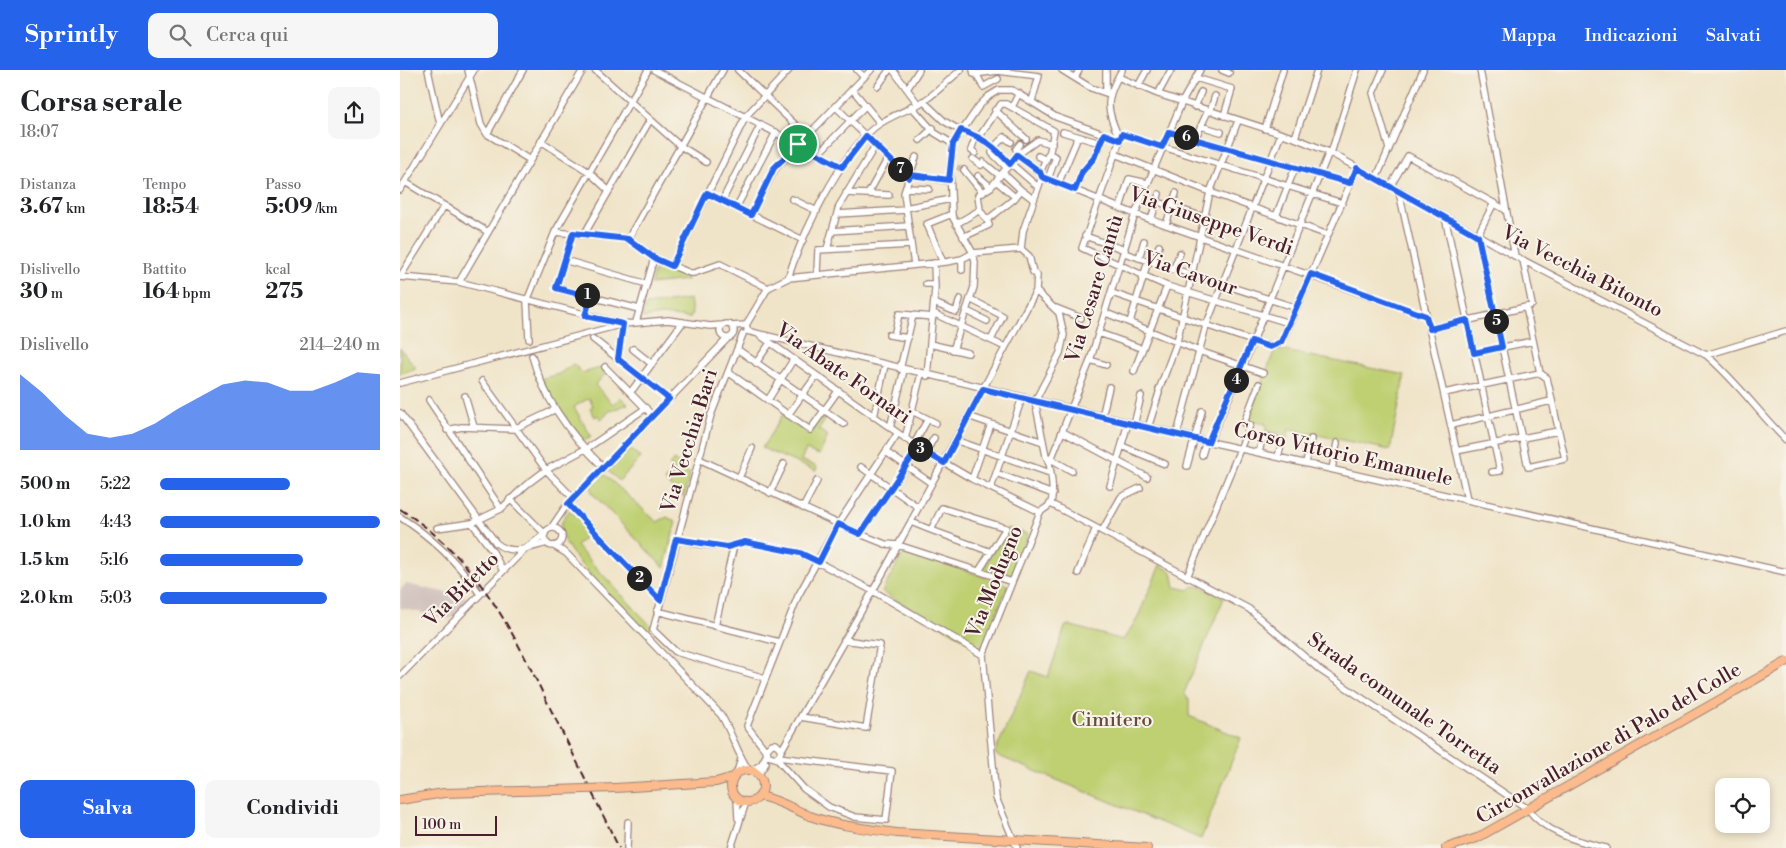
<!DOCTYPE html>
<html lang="it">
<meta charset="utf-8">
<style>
:root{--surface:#fff;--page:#f6f6f6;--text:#202124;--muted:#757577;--accent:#2563eb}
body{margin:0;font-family:"Libre Bodoni",serif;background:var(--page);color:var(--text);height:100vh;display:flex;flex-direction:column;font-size:19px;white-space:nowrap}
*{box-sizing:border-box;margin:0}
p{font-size:16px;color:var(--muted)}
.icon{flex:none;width:28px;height:28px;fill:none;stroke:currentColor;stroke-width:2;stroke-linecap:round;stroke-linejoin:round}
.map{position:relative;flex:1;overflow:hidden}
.details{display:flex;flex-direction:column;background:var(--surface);width:400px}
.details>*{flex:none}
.controls{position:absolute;left:1315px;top:708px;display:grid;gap:10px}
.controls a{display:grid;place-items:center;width:55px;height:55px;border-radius:10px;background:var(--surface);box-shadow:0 2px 8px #0003;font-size:25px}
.scale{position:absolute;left:15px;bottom:12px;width:82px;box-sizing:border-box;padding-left:5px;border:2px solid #4a1f2b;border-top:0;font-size:14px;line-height:18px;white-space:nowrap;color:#4a1f2b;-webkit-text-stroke:4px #f7f3e8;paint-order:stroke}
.pin{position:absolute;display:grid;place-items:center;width:42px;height:42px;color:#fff;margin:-21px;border:2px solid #fff;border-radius:50%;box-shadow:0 1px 5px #0007}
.km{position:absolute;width:25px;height:25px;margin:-12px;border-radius:50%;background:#222;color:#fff;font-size:14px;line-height:25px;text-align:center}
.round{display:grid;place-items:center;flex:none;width:52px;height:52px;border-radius:10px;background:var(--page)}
.head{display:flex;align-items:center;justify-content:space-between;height:85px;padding:0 20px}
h1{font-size:28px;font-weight:800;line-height:38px}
.stats{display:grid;grid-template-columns:repeat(3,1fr);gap:8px;height:85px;padding:5px 20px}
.stats div{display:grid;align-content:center}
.stats b{font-size:21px;font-weight:800}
.stats small{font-size:14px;font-weight:400}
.stats p{font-size:14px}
.chart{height:140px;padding:10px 20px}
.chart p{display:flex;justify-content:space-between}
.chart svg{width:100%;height:90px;margin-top:5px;fill:var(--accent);opacity:.7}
.action{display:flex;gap:10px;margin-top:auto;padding:10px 20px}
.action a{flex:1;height:58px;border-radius:10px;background:var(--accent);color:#fff;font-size:20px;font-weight:800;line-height:58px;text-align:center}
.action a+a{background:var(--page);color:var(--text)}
ul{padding:0 20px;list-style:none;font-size:16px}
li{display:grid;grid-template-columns:80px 60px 1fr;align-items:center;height:38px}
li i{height:12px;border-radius:6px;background:var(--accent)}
header{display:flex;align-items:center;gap:30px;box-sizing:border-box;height:70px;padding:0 25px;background:var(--accent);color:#fff}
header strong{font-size:24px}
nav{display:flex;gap:28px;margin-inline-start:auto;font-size:18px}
.search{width:350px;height:45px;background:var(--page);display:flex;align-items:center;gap:12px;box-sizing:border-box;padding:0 18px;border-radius:10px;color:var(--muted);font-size:19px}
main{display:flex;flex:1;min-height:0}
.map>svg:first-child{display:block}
</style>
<header>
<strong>Sprintly</strong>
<div class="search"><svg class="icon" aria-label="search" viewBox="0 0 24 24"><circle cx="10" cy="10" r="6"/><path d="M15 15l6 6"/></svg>Cerca qui</div>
<nav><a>Mappa</a><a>Indicazioni</a><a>Salvati</a></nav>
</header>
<main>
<section class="details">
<div class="head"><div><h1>Corsa serale</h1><p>18:07</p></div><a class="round"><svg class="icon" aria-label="share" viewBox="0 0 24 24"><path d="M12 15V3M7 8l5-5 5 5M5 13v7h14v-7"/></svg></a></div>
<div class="stats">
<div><p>Distanza</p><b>3.67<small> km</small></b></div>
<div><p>Tempo</p><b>18:54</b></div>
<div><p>Passo</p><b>5:09<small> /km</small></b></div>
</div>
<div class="stats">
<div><p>Dislivello</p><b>30<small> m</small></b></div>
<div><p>Battito</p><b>164<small> bpm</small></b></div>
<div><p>kcal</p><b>275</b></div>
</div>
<div class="chart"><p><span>Dislivello</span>214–240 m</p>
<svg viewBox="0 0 160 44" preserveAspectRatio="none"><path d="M0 44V7L10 16L20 27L30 36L40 38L50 36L60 31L70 24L80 18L90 12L100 10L110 11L120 15L130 15L140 11L150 6L160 7V44z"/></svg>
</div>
<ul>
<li><b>500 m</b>5:22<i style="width:59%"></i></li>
<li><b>1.0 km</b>4:43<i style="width:100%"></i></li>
<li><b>1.5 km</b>5:16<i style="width:65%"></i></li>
<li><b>2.0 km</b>5:03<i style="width:76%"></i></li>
</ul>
<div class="action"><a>Salva</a><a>Condividi</a></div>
</section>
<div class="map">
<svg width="1386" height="778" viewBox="0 0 1386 778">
<rect width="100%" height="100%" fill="#f7f3e8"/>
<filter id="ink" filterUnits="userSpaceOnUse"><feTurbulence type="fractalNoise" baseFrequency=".02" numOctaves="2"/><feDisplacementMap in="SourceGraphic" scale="10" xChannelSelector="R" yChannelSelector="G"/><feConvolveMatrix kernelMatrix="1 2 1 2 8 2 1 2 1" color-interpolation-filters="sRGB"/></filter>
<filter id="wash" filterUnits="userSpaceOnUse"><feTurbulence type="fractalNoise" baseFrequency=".0096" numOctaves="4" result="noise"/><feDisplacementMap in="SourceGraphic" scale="20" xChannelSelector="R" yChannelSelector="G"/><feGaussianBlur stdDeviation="1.12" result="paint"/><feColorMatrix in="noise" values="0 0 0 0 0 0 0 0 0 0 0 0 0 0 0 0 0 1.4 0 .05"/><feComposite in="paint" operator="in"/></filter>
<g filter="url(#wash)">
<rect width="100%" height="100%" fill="#f0e4c8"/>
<!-- industrial -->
<path fill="#cfc0bb" d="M6,514L71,528L50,549L0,538V520Z"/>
<!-- green -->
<path fill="#bfd073" stroke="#84784f" d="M258,195L286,204L287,210L251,214L255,198Z
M290,229L292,243L290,248L261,245L242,248L246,235Z
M0,278L16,298L0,304Z
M875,279L1005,305L990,380L889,359L887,370L880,363L866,361V354L847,351Z
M173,294L183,303L200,298L206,303L195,315L213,334L220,327L228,334L210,341L201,349L198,345L195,347L190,338L193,336L189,328L174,337L191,366L182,372L140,309L159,304Z
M383,344L411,363L422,347L423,353L419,360L428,366L419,385L406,380L401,390L417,397L416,401L362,378Z
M229,378L241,388L219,411L207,400Z
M274,390L290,404L284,427L264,411L274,400L269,395Z
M204,404L257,452L267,447L276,452L264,498L192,423L191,417Z
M170,440L191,461L176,476L251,556L248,565C229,545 163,484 161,460C160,452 165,446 170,440Z
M607,458L628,464L610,509L582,500Z
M505,480L608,515L582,579L482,522Z
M760,495L772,502L775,517L789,520L793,516L802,517L824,528L784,623L789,630V646L841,668L801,769L596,685L595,682L631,601L648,607L665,557L668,555L723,570L737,549Z"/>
</g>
<g filter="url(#ink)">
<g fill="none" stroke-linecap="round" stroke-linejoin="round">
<!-- minor-tunnel -->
<path stroke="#cfbda9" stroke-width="5.5" stroke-dasharray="5.5 3" stroke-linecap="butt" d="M557,97L564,100"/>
<!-- minor casing -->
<g stroke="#9d827a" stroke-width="8">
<path id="minor" d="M28,0L40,54
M68,0L81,54L87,64L130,90
M195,0L279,75L306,92
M254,0L442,97
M338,0L407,66
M457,0L464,7
M493,0L518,34
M573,0L574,4L598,1L639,6L632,31
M662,0L691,18L709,24
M706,0V23
M822,0L829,3
M983,0L973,23L989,79
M1080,0L1115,186
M576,3L583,17L598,9
M718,7L758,24L895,68L929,82L1115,186L1306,285C1335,309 1358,342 1386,370
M675,8L679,0
M796,8L832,19L824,46
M478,16L489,0
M738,16L747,0
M452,19L480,53
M507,19L519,0
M758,24L771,0
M523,31L544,51L561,61L579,66L638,117
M435,36L509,108
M511,36L535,63L553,74
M612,37L619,23
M795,37L801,22
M595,40L626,69
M810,42L815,26
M801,56L821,62
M865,59L883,0
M663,62L700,73
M769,62L950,113
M87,64L123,0
M580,66L601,34H606L654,61L650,81L640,102L642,107L623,161L621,179
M895,68L917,0
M795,69L808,41
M520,70L533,58
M141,71L189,102L209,121
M594,77L604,67L611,72
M595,78L592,83L607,98
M575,83L571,80L576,66
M619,83L616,79L620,74
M931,83L957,0
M418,84L465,36
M715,84L810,122L928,165
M617,85L640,102
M638,86L646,90
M573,89L581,95L583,92L600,106
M564,100L583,123
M603,103L621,120
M511,105L549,111
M578,106L591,117
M642,107L735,144L1026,246
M648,109L656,87L649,84
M976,109L1023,0
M596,111L615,127
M5,112L88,162
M658,114L676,72V66
M990,117L1008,86L1106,140
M506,118L529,119
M0,120L74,0
M675,120L682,102L694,88L704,64
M999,122L1067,429
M307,123L403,170
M446,123L489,125
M468,124L488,88
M392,129L417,141
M322,131L361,54
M758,132L804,147
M336,138L376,62
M505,138L551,129
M720,138L729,109L747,113
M437,144L506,140
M351,145L375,99L471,0
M876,146L895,98
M1045,147L1100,401L1092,402
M587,150L580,140L578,125L591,117L617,85L638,70L652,74
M587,150L614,129L621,120L633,129
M751,150L759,124
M556,154L580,140
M766,155L776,123
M432,161L508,156
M155,162L228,169L254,188L290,203H294L320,194L368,218
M173,163L156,218L239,239
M185,163L250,50
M685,166L725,180
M1077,166L1094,133
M1078,166L1128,397L1165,389L1147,308L1140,303L1126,237L1132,235L1123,190
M563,167L589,155L587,150
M228,169L323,0
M427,179L439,136L475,76
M724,183L897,238
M739,188L744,171
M562,189V200
M164,190L247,214
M543,192L527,154L552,144
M754,193L759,176
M514,195L504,123L516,87
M272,196L346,46L389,0
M773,200L780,183
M417,203L418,180L511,175
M0,207L59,212L223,254L268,250L310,256L323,255
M0,207L44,136
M388,208C402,165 440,85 475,57C489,46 504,42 519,34C534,26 547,11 561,0
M59,212L183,0
M526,214H535
M712,223L870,277L877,275L884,267L957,98
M570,229L603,246L591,270
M534,233L556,242L560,229
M656,238L681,248
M567,241L587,251
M533,243L605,277
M706,243L799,281L863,303
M185,246L191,227
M236,252L254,188
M730,252L748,191
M889,253L767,216L682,178L722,64L942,133
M320 261a7 7 0 1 1 14 0a7 7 0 1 1-14 0Z
M346,255L368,218L388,208L546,192L562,189L573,183L621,179
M332,256L346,255L347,258
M1030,259L1126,237
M347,261L806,371L1386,502
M699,263L738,277
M343,264L311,345L253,560L276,582L365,608
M489,265L508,268
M361,266L519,378L572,409L640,442
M494,266L499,244L533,247
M129,269L127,231L155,162L248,0
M193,269L269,329
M530,274L568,283
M233,279L252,294
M337,279L444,354
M553,280L574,217L575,192L573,183L552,146L550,98L553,74L579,36L589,26L599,20H612L656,47L720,70C706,38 704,30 722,0
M1074,283L1133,271
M1306,285L1386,261
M132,286C144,330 171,366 203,397
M690,290L706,295
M356,293L370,273
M205,297L253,346
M500,299L513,245
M734,301L767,216
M328,302L410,360L438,321
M527,306L535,219L534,193
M82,311L146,400L174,429
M0,313L223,254L218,289
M233,319L283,252
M759,320L777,272L810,122L838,51
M1044,323L1140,303
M65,326L74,357
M29,330L101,439
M368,330L393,290
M512,341L528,349L514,374
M0,343L96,473C112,486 128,478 147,473
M388,345L416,306
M568,346L643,372
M474,347L485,295
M702,347L709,317
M528,349L536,353
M734,355L741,326
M1051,355L1151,331
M490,358L504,300
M748,358L759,323
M47,360L62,357L114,359L154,340
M663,362L747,407
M777,364L806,256L881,64
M505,369L521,304
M555,370L650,403
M809,372L843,296L929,82
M722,376L765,394
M1056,381L1158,361
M486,382L531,413
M526,382L534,368
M859,383L862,369C868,366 872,367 878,370L881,375L878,387
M802,385L806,371
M299,389L460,464L485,474L498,475L612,512
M651,389L672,401
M650,392L690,291L735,144L782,32L800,0
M906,393L911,369
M787,396L802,341
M461,397L518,437
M932,399L937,373
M596,403L653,424
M339,408L352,378
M572,409L591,354
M710,416L728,353
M591,418L622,328
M370,423L384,394
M168,434L260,529
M651,434L849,539L920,600L1128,739C1146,764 1178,771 1206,778
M403,438L417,411
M0,447C32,467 59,494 80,524
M511,452L531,460L542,438L606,458L579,501
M72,453L93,482L103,501
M37,458L72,453L101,439L126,415L146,400L189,377L246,338
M151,458L164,439L327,269
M144 467a9 9 0 1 1 18 0a9 9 0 1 1-18 0Z
M531,460L591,482
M702,461L721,427L740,418
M460,464L519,378
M277,469L299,474L327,477L345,472L400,483L473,521L583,585
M154,476L166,483L321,645C332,663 337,683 348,699
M678,503L696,458
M787,507L850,355L844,353L859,314
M257,541L379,572
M315,556L334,475
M0,606L126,478L145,464L110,429
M401,647L466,658L480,575L444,570
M366,681L347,656L398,526L438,454L498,363
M381,681L483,503L636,221L637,205L633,202L629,186L621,179
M376,688L380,684L381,679L376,674H372L367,679L368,686L376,688L404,719L429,737L455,747L486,750L492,701L378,687
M352,700L361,695L367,684
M337,702L341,689
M359,704L366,693
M337,729L338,748
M227,778L228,752
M331,778L346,732
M617,778L596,728L583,585L640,442C643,440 648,437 650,434C655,427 651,393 646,386L635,331L660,283L664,265L659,243L636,221"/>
</g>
<!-- major casing -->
<g stroke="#9d827a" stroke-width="10">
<path id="major" d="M331 716a16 16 0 1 1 32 0a16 16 0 1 1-32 0Z
M215,718L316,712L333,707
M360,726C379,730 393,739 410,746C438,756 468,759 497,763L747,778
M0,730L44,723L154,720
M1046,778L1077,768L1386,592"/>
</g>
<!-- minor -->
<use href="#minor" stroke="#fff" stroke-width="5.5"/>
<!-- major -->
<use href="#major" stroke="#fbbb8d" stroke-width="8"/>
<!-- rail -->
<path stroke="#4a1f2b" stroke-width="2" stroke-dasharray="8 4" stroke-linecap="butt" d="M0,439C79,489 113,562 152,642C175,687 197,733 219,778"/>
<!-- major-bridge casing -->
<g stroke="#9d827a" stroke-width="10" stroke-linecap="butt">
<path id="major-bridge" d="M154,720L215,718"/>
</g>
<!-- major-bridge -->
<use href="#major-bridge" stroke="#fbbb8d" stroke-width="8"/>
</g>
</g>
<g fill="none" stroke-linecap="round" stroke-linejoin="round" filter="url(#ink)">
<!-- route casing -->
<g stroke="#fff" stroke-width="10">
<path id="route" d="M561,60C583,68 594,76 610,94L617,85L640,102L642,107L675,120L682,102L694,88L704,64L720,70L722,64L762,77L769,62L950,113L957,98L1078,166L1102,277L1074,283L1067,250L1030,259L1026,246L911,204L881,272L870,277L852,271L808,372L583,319L544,393L518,378L460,464L438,454L419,492L400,483L345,472L327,477L276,469L260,530L168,434L269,329L218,289L223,254L185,246L191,227L156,218L173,163L228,169L254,188L272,196L307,123L351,145L374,98L398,74L442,97L466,66L509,108L511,105L549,110L553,74Z"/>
</g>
<!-- route -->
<use href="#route" stroke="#2563eb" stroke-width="6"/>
</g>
<g text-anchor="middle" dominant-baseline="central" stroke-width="4" stroke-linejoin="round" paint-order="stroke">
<!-- street labels -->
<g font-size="20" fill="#4a1f2b" stroke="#f7f3e8">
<text transform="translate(811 152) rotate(19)">Via Giuseppe Verdi</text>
<text transform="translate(1182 202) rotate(27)">Via Vecchia Bitonto</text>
<text transform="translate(790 204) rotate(19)">Via Cavour</text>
<text transform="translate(695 219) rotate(-73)">Via Cesare Cantù</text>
<text transform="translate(443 304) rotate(35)">Via Abate Fornari</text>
<text transform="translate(290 371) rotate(-73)">Via Vecchia Bari</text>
<text transform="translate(943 385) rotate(13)">Corso Vittorio Emanuele</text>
<text transform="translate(595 512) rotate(-68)">Via Modugno</text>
<text transform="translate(62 520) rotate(-45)">Via Bitetto</text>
<text transform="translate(1004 634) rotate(35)">Strada comunale Torretta</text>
<text transform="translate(1209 674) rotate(-30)">Circonvallazione di Palo del Colle</text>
</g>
<!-- park labels -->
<g font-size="20" fill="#674b3d" stroke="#f7f3e8">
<text x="712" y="650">Cimitero</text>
</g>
</g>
</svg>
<div class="controls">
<a><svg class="icon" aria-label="locate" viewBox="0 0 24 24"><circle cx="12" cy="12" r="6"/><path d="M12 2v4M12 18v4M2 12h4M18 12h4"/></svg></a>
</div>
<div class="scale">100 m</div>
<div class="pin" style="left:398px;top:74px;background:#1e9e55"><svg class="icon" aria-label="arrive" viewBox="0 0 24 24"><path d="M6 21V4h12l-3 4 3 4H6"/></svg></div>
<b class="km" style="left:187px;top:225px">1</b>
<b class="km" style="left:239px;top:508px">2</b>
<b class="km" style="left:520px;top:379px">3</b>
<b class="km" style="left:836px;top:310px">4</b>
<b class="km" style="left:1096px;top:251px">5</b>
<b class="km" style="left:786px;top:67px">6</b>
<b class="km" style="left:500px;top:99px">7</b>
</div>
</main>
